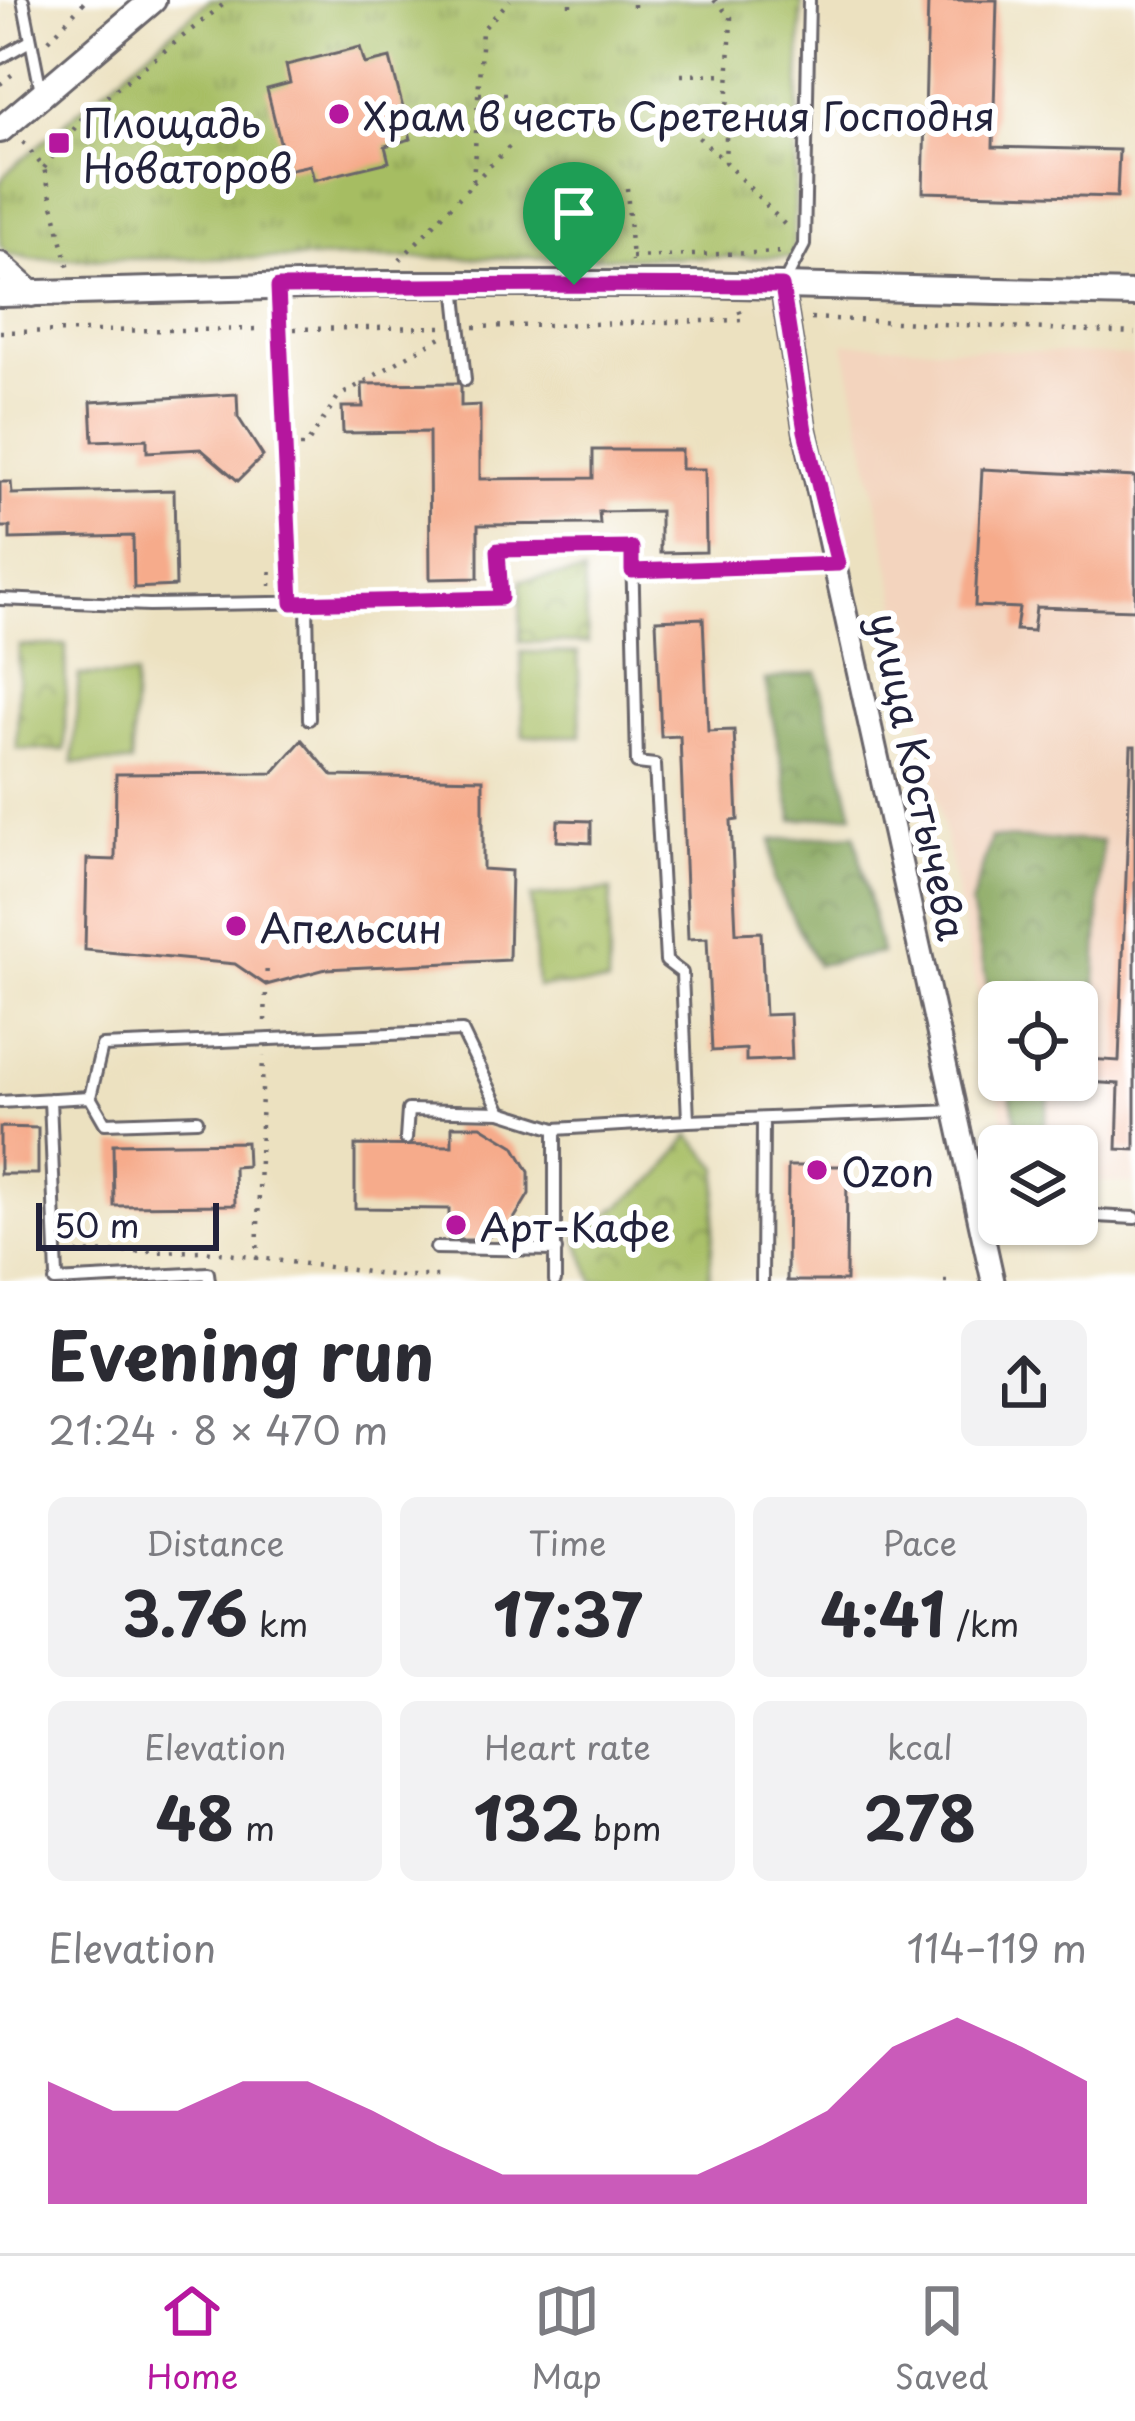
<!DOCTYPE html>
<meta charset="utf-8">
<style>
:root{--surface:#fff;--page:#f2f2f3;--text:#2b2b33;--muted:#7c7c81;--line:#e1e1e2;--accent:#b5179e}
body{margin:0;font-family:"Playpen Sans",sans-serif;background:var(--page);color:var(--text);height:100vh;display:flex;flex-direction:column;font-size:45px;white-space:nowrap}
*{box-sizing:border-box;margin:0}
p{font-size:39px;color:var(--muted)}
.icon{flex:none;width:66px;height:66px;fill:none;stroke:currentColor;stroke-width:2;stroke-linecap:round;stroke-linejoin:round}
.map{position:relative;height:1281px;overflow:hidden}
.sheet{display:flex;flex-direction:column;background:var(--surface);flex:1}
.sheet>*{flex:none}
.fabs{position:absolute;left:978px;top:981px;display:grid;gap:24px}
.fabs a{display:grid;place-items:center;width:120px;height:120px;border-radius:18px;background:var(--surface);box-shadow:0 3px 9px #0004;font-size:60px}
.scale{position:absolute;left:36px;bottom:30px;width:183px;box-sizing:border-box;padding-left:12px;border:6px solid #22223b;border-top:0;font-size:33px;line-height:42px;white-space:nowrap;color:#22223b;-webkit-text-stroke:9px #fff;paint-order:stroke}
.pin{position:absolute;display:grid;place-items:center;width:102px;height:102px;color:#fff;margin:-123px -51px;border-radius:50% 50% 50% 0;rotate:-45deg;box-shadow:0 0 12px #0007}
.pin .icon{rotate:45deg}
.round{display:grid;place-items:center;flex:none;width:126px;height:126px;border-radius:18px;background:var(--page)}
.headline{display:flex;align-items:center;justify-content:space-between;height:204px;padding:0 48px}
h1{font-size:66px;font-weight:700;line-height:90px}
.stats{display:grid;grid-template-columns:repeat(3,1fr);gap:18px;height:204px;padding:12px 48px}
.stats div{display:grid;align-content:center;border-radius:18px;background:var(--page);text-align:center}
.stats b{font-size:60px;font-weight:700}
.stats small{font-size:33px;font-weight:400}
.stats p{font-size:33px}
.chart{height:336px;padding:24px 48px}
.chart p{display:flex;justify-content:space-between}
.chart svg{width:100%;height:216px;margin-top:12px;fill:var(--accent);opacity:.7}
.menu{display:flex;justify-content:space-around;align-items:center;height:168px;border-top:3px solid var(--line);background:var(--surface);font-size:33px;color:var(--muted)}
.menu a{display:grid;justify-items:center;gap:6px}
.menu .active{color:var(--accent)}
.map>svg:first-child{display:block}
</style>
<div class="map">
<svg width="1135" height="1281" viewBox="0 0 1135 1281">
<defs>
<pattern id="grass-tufts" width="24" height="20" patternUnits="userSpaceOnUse" patternTransform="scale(3)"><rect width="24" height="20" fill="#a6bd62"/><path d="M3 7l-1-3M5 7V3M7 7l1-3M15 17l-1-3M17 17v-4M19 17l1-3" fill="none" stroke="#879952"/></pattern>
<pattern id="forest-crowns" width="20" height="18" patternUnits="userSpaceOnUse" patternTransform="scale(3)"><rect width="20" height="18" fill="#84a458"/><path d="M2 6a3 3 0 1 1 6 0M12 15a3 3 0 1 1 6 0" fill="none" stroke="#6c854a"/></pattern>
<pattern id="park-crowns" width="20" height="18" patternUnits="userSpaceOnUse" patternTransform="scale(3)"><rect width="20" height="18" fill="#a6bd62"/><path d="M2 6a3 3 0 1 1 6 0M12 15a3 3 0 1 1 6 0" fill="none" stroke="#879952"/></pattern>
</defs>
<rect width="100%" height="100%" fill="#fff"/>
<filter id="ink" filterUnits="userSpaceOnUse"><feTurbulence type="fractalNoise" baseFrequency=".00833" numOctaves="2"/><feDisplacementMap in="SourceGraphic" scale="24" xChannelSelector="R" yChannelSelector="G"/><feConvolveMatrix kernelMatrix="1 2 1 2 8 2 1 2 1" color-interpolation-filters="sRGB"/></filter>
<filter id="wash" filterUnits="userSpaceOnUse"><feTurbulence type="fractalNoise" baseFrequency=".004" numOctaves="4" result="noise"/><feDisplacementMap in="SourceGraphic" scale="48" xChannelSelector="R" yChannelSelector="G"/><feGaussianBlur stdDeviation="2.7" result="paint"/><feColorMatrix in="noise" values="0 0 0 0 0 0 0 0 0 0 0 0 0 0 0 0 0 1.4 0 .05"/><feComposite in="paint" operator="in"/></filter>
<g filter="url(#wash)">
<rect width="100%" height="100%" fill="#ece1c0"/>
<!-- built -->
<path fill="#f3d4be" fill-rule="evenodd" d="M844,343L1135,356V1183L1077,1180V1146H1009ZM999,1002H1077V1080H999Z"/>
<!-- grass -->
<path fill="url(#grass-tufts)" stroke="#64704e" stroke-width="3" d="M209,0H802L793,257L36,259L9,255L0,246V184L6,173Z"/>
<!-- forest -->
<path fill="url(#forest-crowns)" stroke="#53634a" stroke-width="3" d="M817,672L853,814L793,820L765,680Z
M855,834L881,953L817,965L774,881L772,840Z
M991,838L1102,841L1094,1032L1077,1033V1002H999L998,1037L971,905Z
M1007,1080H1052L1042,1141L1020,1140Z"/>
<!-- park -->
<path fill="url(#park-crowns)" stroke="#64704e" stroke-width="3" d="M584,573L588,643L520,642L521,580Z
M66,645L65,750L17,749L19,646Z
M611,890L608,984L537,987L531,897Z
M690,1135L719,1168L709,1281H593L577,1238L660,1175Z"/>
<!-- pitch -->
<path fill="#a6bd62" stroke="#64704e" stroke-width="3" d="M521,652L578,653L581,736H523Z
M79,675L135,676L131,763H73Z"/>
<g id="blocks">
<!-- building -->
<path fill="#f6ab8b" d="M928,0H997L993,147L1119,150L1117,197L923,192Z
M360,47L365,64L390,58L411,139L385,146L389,162L314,180L310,165L287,170L267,89L290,83L286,65Z
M461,383V406L480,405V479L593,478V450H681V469H705L706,552L660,553V511L599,512L600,524L478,525V578L430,579L429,432L343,433L342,407H363L362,384Z
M237,394L238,417L263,456L238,481L201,449L147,452V439L93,441L91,402Z
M982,469L1135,477V610L1036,607L1033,631L1016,630L1019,608L975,606Z
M0,482H11L12,494L174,490L176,586L134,588L133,536L10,539V527H0Z
M703,618L708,731L734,730L738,820L731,821L736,933L761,932L765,1015L790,1014L792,1059L746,1061V1049L712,1051L707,938L688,939L680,736L661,737L656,620Z
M302,740L333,776L483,779V869L511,871L509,960L326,969L266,985L235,964L85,950L87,859L115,860L116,774L273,773Z
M1131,746H1135V1150L1117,1149L1119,1084L1087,1082L1088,1059L1119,1061Z
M558,820L591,821V843L557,841Z
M452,1126H481L514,1146L529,1172V1194L511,1224L482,1240H449V1209L355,1208V1145L452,1146Z
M0,1127L38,1128V1174H0Z
M246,1142L247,1166L234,1167L235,1205L114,1206L113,1144Z
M788,1166H847L846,1281H787Z"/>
</g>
</g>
<g filter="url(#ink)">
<use href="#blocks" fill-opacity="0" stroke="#69656a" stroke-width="3"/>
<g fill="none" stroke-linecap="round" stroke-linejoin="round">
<!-- service casing -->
<g stroke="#69656a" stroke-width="16">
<path id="service" d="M23,0L41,91
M0,58L30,41
M784,283L804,245L809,0
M455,285L465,380
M278,287L292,603
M632,571L833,564
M0,599L149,605L501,599L498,550L632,548L637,763L655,765L666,961L682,973L688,1121L955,1111
M307,602L309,719
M90,1097L105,1123L197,1120
M50,1099L57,1277
M0,1102L90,1097L102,1046L462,1031L501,1112
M555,1129V1281
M406,1139L408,1110L501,1112L555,1129L688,1121
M976,1209L999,1210
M1077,1215L1135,1218
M436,1248L556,1250
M55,1281L208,1273L209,1281
M762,1281L763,1119"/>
</g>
<!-- minor casing -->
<g stroke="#69656a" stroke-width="27">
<path id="minor" d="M782,286L805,431L993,1281"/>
</g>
<!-- tertiary casing -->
<g stroke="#69656a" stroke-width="30">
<path id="tertiary" d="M0,130L153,0
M0,265L32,294
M0,294L378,284H693L1135,294"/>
</g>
<!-- path -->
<path stroke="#69656a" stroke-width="4.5" stroke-dasharray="3 9" stroke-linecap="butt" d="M714,0L731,17L725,162L787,227
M570,6V0
M634,7V0
M49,40L86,0
M681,75L729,74
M0,84L14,73
M479,94H512
M681,121L725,162
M23,142L44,168L69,270
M44,168L87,112L229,0
M473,183L513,143
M627,188L632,261
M570,192L571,259
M632,257L783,252
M400,260L473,183L482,30L510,0
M811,318L1135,333
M474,327L743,320L738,307
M294,329L444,327
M0,332L264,329
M300,446H306L338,397L444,335
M270,586L271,562
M265,1021L267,961
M74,1216L77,1253L204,1251L399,1276H441L442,1281
M257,1260L263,1056
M944,1281H949"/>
<!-- service -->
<use href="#service" stroke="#fff" stroke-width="10"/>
<!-- minor -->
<use href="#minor" stroke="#fff" stroke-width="21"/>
<!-- tertiary -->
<use href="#tertiary" stroke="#fff" stroke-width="24"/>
</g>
</g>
<g fill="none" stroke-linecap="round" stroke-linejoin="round" filter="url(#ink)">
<!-- route casing -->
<g stroke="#fff" stroke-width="24">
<path id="route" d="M574,285L782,286L805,431L838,564L632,571V548L498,550L501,598L292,603L278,287Z"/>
</g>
<!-- route -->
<use href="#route" stroke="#b5179e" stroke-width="15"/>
</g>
<!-- markers -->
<g fill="#b5179e" stroke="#fff" stroke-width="4.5">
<circle cx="339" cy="114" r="12"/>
<rect x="47" y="131" width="24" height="24" rx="6"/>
<circle cx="236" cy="926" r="12"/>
<circle cx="817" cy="1170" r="12"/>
<circle cx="456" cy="1225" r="12"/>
</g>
<g text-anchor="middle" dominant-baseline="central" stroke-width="12" stroke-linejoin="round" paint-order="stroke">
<!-- poi labels -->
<g font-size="39" fill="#22223b" stroke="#fff" text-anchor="start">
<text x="363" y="114">Храм в честь Сретения Господня</text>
<text x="83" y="121">Площадь<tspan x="83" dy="45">Новаторов</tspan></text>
<text x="260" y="926">Апельсин</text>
<text x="841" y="1170">Ozon</text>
<text x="480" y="1225">Арт-Кафе</text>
</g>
<!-- street labels -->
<g font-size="39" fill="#22223b" stroke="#fff">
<text transform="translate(920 776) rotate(78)">улица Костычева</text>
</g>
</g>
</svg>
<div class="fabs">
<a><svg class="icon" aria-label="locate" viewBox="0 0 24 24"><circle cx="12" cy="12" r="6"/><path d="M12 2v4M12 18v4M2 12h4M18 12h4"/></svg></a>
<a><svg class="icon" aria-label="layers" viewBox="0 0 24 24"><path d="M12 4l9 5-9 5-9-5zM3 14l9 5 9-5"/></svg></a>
</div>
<div class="scale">50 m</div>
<div class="pin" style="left:574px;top:285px;background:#1e9e55"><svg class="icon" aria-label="arrive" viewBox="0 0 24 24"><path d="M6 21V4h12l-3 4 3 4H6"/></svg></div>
</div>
<section class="sheet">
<div class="headline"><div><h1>Evening run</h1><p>21:24 · 8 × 470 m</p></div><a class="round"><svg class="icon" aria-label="share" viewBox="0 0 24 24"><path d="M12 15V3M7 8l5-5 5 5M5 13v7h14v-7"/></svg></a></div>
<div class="stats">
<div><p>Distance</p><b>3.76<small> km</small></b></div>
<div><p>Time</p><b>17:37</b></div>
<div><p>Pace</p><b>4:41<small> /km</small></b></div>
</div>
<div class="stats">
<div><p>Elevation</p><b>48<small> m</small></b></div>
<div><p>Heart rate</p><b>132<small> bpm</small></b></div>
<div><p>kcal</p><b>278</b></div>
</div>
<div class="chart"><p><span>Elevation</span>114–119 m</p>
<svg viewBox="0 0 160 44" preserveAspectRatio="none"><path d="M0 44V19L10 25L20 25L30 19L40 19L50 25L60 32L70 38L80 38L90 38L100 38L110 32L120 25L130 12L140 6L150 12L160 19V44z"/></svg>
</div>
</section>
<nav class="menu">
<a class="active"><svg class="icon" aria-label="home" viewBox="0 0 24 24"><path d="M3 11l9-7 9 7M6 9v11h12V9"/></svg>Home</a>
<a><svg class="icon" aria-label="map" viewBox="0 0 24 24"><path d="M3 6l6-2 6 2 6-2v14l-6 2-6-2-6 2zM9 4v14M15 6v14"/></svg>Map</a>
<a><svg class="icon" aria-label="saved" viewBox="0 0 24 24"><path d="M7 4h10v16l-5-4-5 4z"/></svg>Saved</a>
</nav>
